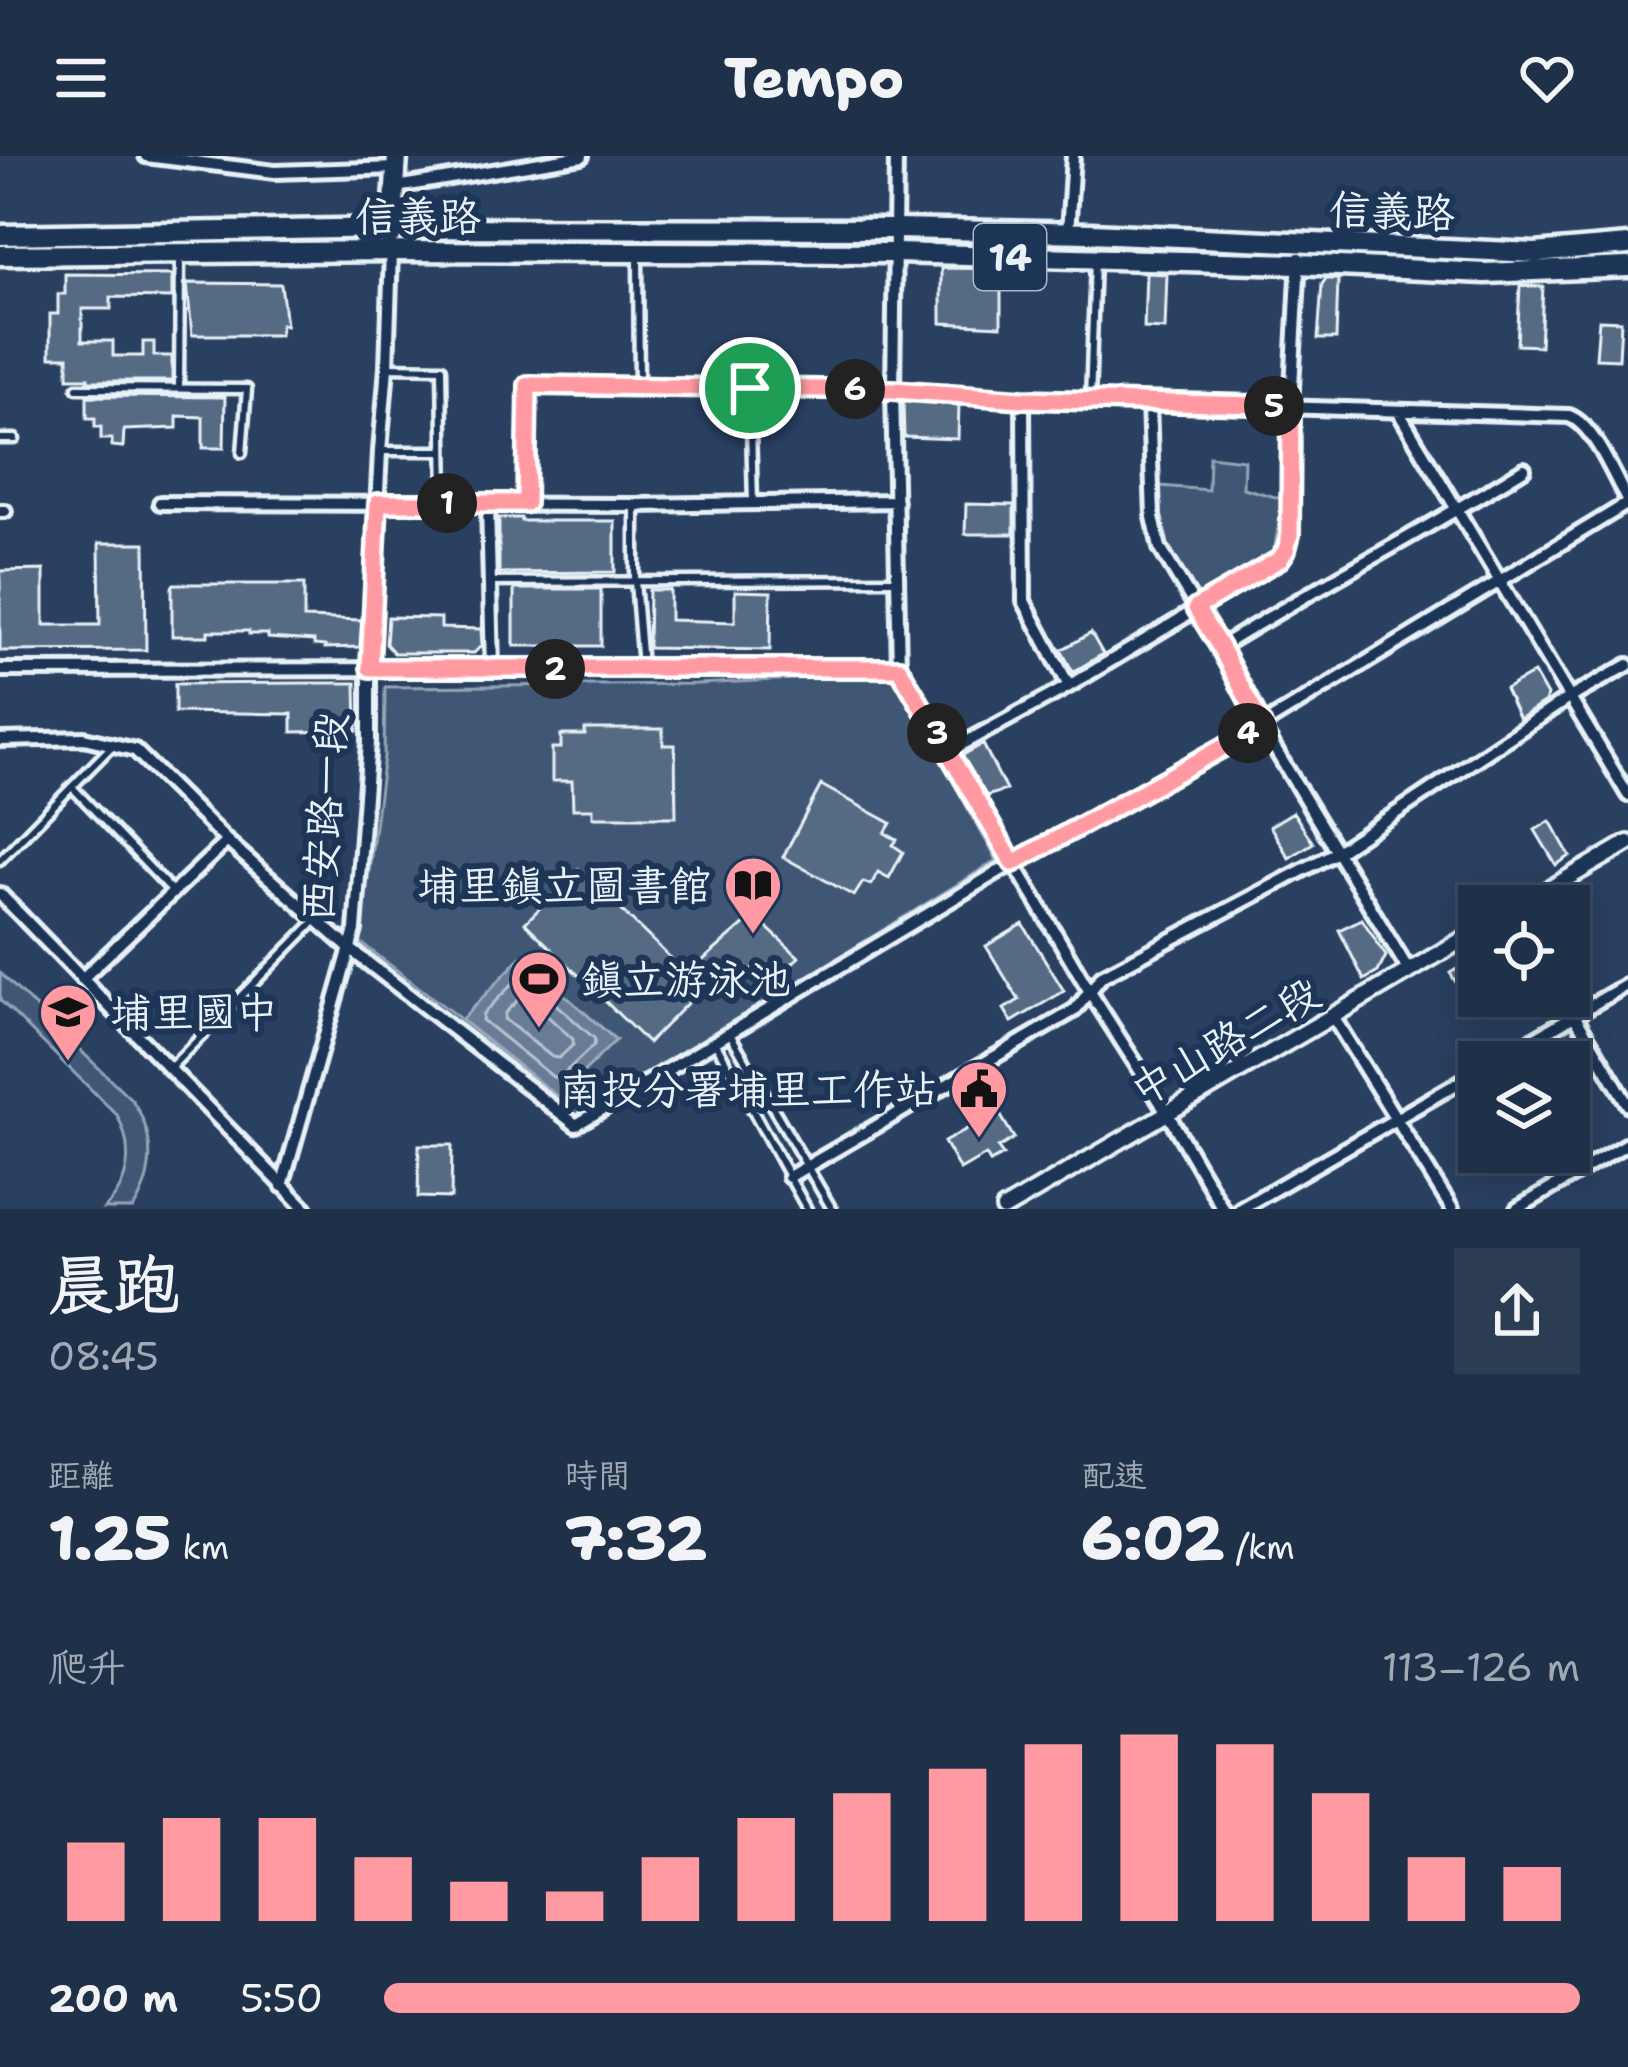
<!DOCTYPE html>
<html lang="zh-TW">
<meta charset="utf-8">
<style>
:root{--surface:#1f3049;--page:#2c3c53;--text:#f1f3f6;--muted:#a1a9b4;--line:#3c4b61;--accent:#ff9aa2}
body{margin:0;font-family:"Shantell Sans","LXGW WenKai TC",sans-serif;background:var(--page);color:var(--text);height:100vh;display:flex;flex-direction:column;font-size:45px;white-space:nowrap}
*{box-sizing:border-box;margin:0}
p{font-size:39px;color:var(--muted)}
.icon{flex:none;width:66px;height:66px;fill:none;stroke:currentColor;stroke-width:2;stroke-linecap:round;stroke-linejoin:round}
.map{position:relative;height:1053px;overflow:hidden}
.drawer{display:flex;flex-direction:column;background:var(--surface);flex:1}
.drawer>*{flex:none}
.tools{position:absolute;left:1458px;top:729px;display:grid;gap:24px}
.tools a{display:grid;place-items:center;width:132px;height:132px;border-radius:0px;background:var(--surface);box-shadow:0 6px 30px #0003,0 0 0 3px var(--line);font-size:60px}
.pin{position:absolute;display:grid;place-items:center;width:102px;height:102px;color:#fff;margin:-51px;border:6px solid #fff;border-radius:50%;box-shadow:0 3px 12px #0007}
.km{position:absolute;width:60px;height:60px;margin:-30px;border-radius:50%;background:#222;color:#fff;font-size:33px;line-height:60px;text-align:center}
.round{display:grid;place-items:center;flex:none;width:126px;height:126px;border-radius:0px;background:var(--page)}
.headline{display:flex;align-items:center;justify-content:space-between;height:204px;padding:0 48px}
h1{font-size:66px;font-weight:800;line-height:90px}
.stats{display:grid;grid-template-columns:repeat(3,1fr);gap:18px;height:204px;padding:12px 48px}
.stats div{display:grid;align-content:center}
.stats b{font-size:60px;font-weight:800}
.stats small{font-size:33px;font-weight:400}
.stats p{font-size:33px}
.chart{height:336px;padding:24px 48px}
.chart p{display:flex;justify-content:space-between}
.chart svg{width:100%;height:216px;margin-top:12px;stroke:var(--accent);stroke-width:6}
ul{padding:0 48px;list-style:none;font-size:39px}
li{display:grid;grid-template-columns:192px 144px 1fr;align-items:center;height:90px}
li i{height:30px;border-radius:15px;background:var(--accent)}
header{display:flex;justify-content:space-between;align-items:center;height:156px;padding:0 48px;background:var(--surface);font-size:54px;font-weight:800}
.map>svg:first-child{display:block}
</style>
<header><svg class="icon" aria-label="menu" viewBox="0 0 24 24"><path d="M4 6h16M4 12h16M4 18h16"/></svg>Tempo<svg class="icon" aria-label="heart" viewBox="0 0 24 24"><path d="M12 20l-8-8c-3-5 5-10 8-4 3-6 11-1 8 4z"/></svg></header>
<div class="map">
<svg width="1628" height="1053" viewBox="0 0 1628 1053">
<rect width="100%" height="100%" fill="#294061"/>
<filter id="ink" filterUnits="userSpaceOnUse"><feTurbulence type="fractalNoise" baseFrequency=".00833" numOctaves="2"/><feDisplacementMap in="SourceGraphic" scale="24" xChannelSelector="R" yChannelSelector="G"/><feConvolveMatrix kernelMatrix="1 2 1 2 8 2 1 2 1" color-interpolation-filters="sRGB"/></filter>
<g filter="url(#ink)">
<!-- green -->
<path fill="#415774" stroke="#94a4b6" stroke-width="3" d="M1209,300L1244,304L1243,332L1283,343L1274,396L1195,440L1159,387V330L1208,334Z
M892,518L997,704L745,859L580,955L360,786L384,600L385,531L697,528Z
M0,817L132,944C156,979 155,1018 133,1053H104C131,1027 134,992 117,959L0,844Z"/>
<!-- water -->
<path fill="#6b7c95" stroke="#9dabbd" stroke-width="3" d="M521,801L616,884L558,941L461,864Z"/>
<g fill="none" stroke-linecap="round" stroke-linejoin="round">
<!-- shore -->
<path stroke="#b6c2d0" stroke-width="3" d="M524,820L595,883L594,889L559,922L553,921L482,864L483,858L518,822Z
M526,841L573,883V889L559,902L552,901L504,863L505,857L520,842Z"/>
</g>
<!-- building -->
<path fill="#556a83" stroke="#e8f1f8" stroke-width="3" d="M941,112L1001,113V170L941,167Z
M1146,117L1167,118L1165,173L1144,172Z
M65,118L172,119V142L111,141V153H82V185H113V200H143V186H154V200H172V225H88V222H68V201H50V158H58V138H65Z
M1326,123H1338L1336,183H1318L1322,128Z
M187,127L281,128L286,169L281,168L280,179H192Z
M1520,130L1543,131L1540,190L1517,189Z
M1599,164L1621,165L1619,203L1596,202Z
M87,240L225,241L224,292H203V261L177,260V272L124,274L123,291L112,290V283H101V271H95V262H87Z
M903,244L959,248L958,283L904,281Z
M966,348L1014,349V378H965Z
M499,362H521V365H615V416L499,417Z
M99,387H145L146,494L0,495V415L44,414V469H100Z
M174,428H304V462L362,464L360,491L325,492V490L314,489V485L268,482V478H249V475H208V480H172V431Z
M514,433H601V490H514Z
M649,434H670V464L735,466V435L771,436L770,494L648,492Z
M388,461L441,462V472L481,473L482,489L474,497H394L386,488Z
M1091,477L1103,498L1073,516L1061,494Z
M1534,517L1547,540L1545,546L1519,563L1505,533Z
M305,527H356L357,575L292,576V558L175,556V528Z
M585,573H663V589H675L676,661H593V653H573L572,625H552V592H561V579H585Z
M983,588L1006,634L986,640L963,602V599Z
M821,629L891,667L885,677L897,684L893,689L903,696L889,722L878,716L871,729L863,726L854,740L783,701Z
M1293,656L1313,687L1289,702L1270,670Z
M1550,665L1570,700L1556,709L1535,674Z
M579,713L687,818L754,760L799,801L771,826L755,810L728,835L715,819L648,887L525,767Z
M1362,763L1386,800L1378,816L1364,824L1339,774Z
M1023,768L1064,835L1012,866L1004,853L1019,844L986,790Z
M1479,800V843L1470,848L1450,817Z
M998,955L1014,982L998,992L1003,999L990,1006L986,999L960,1014L944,986Z
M419,989H452L451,1042L418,1041Z"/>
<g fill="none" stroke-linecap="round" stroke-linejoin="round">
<!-- service casing -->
<g stroke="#e8f1f8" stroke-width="15">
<path id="service" d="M638,102L639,231
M387,211L442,212L444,346
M179,231L180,102
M77,232L247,233L242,297
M750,232L753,347
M1090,245L1095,104
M0,283H15
M380,295H442
M635,349V425L642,510
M491,426L895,424
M73,632L172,735
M0,704L111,591
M730,878L832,1053
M715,886L807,1053
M171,911L316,764"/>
</g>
<!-- minor casing -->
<g stroke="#e8f1f8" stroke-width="20">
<path id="minor" d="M146,0L275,16L397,12
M896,0L893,234L899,512L1090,836L1166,955L1223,1053
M396,31L582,0
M1068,77L1073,0
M1023,243L1024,445L1069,530
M1149,246L1153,361L1160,392L1220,491L1261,570L1409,815
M1398,255L1628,639
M160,347L635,349L896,345
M526,347L528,229L893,234L1023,243L1569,260C1594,269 1615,322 1628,346
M488,348L492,513
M0,355H5
M1220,491C1320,429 1424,375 1524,313
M0,514L899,512
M0,584L84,582L135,594L227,685L350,793L576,969L1013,707L1261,570L1628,347
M948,596L1069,530L1280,403L1286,394L1290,379L1291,250L1299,102
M0,738L306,1053
M82,823L227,685
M1563,840L1628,949
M1333,861L1452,1053
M1494,906L1628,828
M789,1021L1075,854L1102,820L1337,696L1564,545L1628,509
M282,1030L355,774L369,586V512L380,295L387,211L391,95
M1240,1053L1479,915
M1517,1053L1628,987"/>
</g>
<!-- tertiary casing -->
<g stroke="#e8f1f8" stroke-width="22">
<path id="tertiary" d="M1520,750L1628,687
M1004,1053L1479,774"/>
</g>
<!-- primary casing -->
<g stroke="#e8f1f8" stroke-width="27">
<path id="primary" d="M392,78L397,0
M0,79L393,72L895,73L1091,77L1535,97L1628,89
M0,99L391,95L895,97L1298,108L1485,117L1628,111"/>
</g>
<!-- service -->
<use href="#service" stroke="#1d3557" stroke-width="6"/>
<!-- minor -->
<use href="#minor" stroke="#1d3557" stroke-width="10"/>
<!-- tertiary -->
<use href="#tertiary" stroke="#1d3557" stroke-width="14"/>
<!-- primary -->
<use href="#primary" stroke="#1d3557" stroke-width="18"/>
</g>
</g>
<g fill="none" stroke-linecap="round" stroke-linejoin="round" filter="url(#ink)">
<!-- route casing -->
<g stroke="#fff" stroke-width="24">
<path id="route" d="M528,229L893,234L1023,243L1291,250L1290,379L1286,394L1280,403L1196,452L1220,491L1262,570L1013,707L899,512H370L378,347H526Z"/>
</g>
<!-- route -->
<use href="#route" stroke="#ff9aa2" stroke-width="15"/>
</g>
<!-- icons -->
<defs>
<g id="library-pin" transform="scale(3)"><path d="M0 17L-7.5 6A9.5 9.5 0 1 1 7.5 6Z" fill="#ff9aa2" stroke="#1d3557"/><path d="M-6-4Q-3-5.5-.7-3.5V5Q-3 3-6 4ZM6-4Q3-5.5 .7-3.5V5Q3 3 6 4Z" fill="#111"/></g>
<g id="stadium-pin" transform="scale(3)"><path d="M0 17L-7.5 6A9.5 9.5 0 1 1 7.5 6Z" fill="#ff9aa2" stroke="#1d3557"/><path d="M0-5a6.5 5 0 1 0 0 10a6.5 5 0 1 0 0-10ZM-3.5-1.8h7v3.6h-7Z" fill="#111"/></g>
<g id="school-pin" transform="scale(3)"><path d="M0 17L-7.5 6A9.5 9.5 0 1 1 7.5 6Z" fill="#ff9aa2" stroke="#1d3557"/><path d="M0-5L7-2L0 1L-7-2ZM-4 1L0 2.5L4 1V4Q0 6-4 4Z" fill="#111"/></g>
<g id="civic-pin" transform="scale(3)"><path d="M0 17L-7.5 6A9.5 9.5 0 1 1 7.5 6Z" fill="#ff9aa2" stroke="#1d3557"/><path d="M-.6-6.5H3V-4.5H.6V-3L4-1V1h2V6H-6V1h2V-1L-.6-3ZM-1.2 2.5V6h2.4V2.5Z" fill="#111"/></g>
</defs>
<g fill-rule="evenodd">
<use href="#library-pin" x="753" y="729"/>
<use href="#stadium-pin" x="539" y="823"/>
<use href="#school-pin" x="68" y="856"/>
<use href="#civic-pin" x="979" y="933"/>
</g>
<g text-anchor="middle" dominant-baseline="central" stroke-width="12" stroke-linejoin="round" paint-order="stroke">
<!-- shield labels -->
<rect fill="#1d3557" stroke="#abb9c8" stroke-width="3" x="974" y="68" width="72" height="66" rx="9"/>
<g font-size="39" font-weight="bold" fill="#e8f1f8">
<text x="1010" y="101">14</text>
</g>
<!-- street labels -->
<g font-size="42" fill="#e8f1f8" stroke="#1d3557">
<text transform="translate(1392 55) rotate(2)">信義路</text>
<text x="418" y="60">信義路</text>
<text transform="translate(324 661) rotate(-86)">西安路一段</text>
<text transform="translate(1225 885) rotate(-30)">中山路二段</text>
</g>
<!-- poi labels -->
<g font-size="42" fill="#e8f1f8" stroke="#1d3557" text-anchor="end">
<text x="711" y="729">埔里鎮立圖書館</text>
<text x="581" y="823" text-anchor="start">鎮立游泳池</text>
<text x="110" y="856" text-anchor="start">埔里國中</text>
<text x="937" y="933">南投分署埔里工作站</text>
</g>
</g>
</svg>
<div class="tools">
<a><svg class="icon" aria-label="locate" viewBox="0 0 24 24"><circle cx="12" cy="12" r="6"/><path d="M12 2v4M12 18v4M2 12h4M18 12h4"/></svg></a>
<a><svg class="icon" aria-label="layers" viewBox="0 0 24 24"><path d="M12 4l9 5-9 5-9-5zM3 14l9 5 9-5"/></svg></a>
</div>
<div class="pin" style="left:750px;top:232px;background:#1e9e55"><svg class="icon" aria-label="arrive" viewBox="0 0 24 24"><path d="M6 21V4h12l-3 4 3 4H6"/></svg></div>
<b class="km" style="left:447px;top:347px">1</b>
<b class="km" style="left:555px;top:513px">2</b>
<b class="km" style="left:937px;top:577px">3</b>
<b class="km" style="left:1248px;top:577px">4</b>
<b class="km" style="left:1274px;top:250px">5</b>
<b class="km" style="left:855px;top:233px">6</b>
</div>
<section class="drawer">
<div class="headline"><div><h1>晨跑</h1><p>08:45</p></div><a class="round"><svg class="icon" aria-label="share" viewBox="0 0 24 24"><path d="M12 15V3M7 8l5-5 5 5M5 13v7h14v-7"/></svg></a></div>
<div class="stats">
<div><p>距離</p><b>1.25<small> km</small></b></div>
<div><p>時間</p><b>7:32</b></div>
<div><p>配速</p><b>6:02<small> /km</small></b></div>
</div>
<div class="chart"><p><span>爬升</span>113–126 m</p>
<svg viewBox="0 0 160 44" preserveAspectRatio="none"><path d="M5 44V28M15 44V23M25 44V23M35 44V31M45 44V36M55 44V38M65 44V31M75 44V23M85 44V18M95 44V13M105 44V8M115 44V6M125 44V8M135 44V18M145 44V31M155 44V33"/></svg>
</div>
<ul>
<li><b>200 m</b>5:50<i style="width:100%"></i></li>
</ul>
</section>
